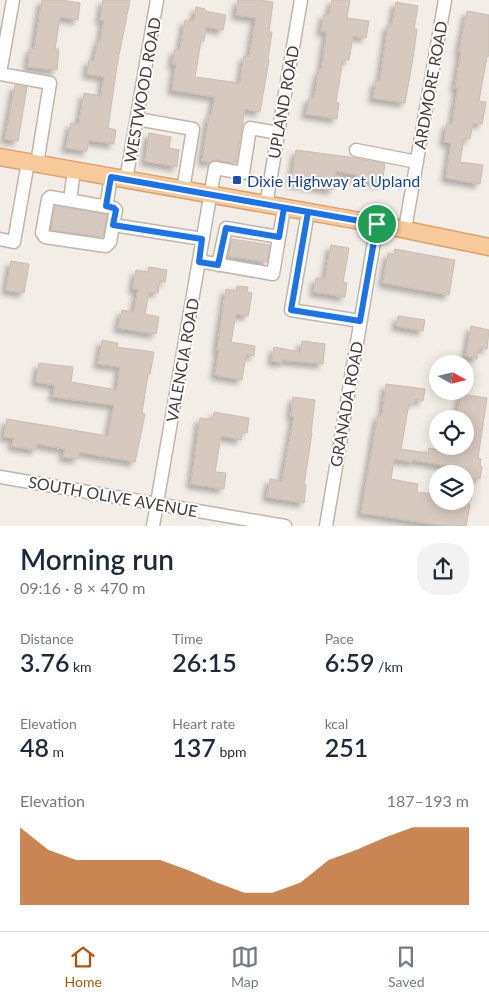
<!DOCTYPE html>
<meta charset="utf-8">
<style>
:root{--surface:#fff;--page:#f2f2f3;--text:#1f2937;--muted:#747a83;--line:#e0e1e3;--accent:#b45309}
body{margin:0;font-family:Lato,sans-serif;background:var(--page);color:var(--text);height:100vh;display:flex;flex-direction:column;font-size:19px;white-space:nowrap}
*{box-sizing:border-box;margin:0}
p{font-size:16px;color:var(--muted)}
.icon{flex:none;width:28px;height:28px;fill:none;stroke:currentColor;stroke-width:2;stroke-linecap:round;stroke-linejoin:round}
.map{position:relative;height:526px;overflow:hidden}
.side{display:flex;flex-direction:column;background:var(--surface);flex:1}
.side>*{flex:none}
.needle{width:32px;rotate:98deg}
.fabs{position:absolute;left:429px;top:355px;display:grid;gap:10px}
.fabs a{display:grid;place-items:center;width:45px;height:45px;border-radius:50%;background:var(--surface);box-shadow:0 2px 12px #0003;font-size:25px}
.pin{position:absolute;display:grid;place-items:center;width:42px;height:42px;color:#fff;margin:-21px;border:2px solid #fff;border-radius:50%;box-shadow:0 1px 5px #0007}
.round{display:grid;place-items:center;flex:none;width:52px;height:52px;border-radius:20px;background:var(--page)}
.overview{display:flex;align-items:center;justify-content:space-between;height:85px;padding:0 20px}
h1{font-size:28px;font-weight:600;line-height:38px}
.stats{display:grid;grid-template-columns:repeat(3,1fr);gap:8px;height:85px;padding:5px 20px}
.stats div{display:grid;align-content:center}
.stats b{font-size:25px;font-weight:600}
.stats small{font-size:14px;font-weight:400}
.stats p{font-size:14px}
.chart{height:140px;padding:10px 20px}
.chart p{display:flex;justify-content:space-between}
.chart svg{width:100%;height:90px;margin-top:5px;fill:var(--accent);opacity:.7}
.tab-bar{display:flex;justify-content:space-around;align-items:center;height:70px;border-top:1px solid var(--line);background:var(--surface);font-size:14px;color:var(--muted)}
.tab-bar a{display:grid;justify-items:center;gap:2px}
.tab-bar .on{color:var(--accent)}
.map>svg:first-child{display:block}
</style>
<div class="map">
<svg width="489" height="526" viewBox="0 0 489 526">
<defs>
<filter id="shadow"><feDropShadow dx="-4.5" dy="4.5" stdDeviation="2.5" flood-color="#0004"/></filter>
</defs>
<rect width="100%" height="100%" fill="#f2ede7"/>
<!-- building -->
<path fill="#d6c9c0" stroke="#cebcb1" filter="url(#shadow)" d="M42,0H61L80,3L78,20L60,17L55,49H59L57,70L28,67L30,49H34Z
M103,0H130L117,65L108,128L116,130L114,144L89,140L87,151L66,148L71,123L79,124L84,93L101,96L104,77L87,74L89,60L94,61L98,41L100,42L104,20H100Z
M238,0H260L273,2L269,32H272L268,59L269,60L260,112L245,109L236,163L216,160L209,162L202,161L209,116H211L215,97L172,90L176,64H172L175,49L180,50L185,20L194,21L196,7L205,9V11L226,15L223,30L206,27L204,41L201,40L195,77L240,83L244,56L249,57L256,18L236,15Z
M332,0H350L347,18L369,21L366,38L353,36L349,60L343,59L336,102L339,103L337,119L306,114L309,98H314L319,71H321L327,32L321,31L324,14L329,15Z
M396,2L418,6L414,29H417L413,58L405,103L373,98L376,80L380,81L388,25H392Z
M467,11L489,15V56H487L479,101L486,102L482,124L473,123L470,139L464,138L460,162L483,165L480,184L446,178L451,143L444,142L447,123L452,124L458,88H455L461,52H459Z
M15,85L27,87L18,141L5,139Z
M149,133L171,137L169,148L179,150L177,167L145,161Z
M296,150L349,157L385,164L382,183L356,179V175L336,171L333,190L291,183Z
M55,206L107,215L103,237L51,230Z
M232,239L270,245L267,262L228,256Z
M331,245L349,248L343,282L347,283L345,297L314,292L316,278L325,279Z
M395,249L455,260L449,295L383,283L388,253L394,255Z
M11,261L29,264L24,293L6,290Z
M149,267L167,270L165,282L160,281L158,293L149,292L145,314L159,317L156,334L118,328L122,310L134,312L138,289H133L136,270L148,272Z
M237,286L248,287L247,292L252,293L248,316L236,314L231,342L255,346L254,356L246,354L242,380L215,375L219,350H217L226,289L236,291Z
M398,316L425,320L423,331L396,326Z
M471,326L489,330L487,349L479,348L477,359L466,356Z
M102,340L118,343L117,347L154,352L150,374H148L142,413L145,414L135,462L79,452L78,459L63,457L65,449L37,444L36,450L12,446L14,438L4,437L7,419L108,436L114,405L53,397L55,385L36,382L39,363L73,367L71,382L117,390L120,367L98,364Z
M302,341L325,344L323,364L282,360V363L272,361L274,347L301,352Z
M386,384L425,389L423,401L415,399L414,403H409L401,449L428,453L429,448L459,453L460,446H465V419L456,418L461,394L487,398L478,458L481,459L480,466L482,467L480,479L474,478L471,500L465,499V474H447L448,466L413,460L412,462L394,459L391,479L418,484L417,492L434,494V501H450L470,504L466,526H445L361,513L378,415L382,416Z
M293,397L315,400L311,433H312L304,485H306L304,503L267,497L270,479L282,481L294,417L291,416Z
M214,412L249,418L247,433L242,432L241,440L221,436L215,472L226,473L224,489L191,484L200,418L213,420Z"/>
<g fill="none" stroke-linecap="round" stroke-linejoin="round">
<!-- minor casing -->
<g stroke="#c0b5ad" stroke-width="15">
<path id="minor" d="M0,73L13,0
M0,74L50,83L37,164
M137,119L193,129L183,190
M356,150L417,162
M126,180L157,0
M70,200L74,170
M266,205L301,0
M106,207L111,177
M308,212L291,310L360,321
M113,225L110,242L106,246L45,237L42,233L48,199L50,197L114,208L116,210L113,225L203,239
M405,229L445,0
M0,239L14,242L28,162
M199,261L273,274L284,208
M218,265L226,228L279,237
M0,477L285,526
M153,526L215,168L243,173L250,128L278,133
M326,526L377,224"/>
</g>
<!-- major casing -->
<g stroke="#dca26c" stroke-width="19">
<path id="major" d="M0,157L377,224L489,247"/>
</g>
<!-- minor -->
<use href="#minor" stroke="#fff" stroke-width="12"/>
<!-- major -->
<use href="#major" stroke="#f7c99b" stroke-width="16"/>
</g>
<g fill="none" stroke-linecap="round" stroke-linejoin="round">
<!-- route casing -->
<g stroke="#fff" stroke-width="10">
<path id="route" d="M377,224L111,177L106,206L114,208L116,210L113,225L202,239L199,262L218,265L226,228L279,237L284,208L308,212L291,310L360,321L377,224"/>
</g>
<!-- route -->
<use href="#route" stroke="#1a73e8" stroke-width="6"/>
</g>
<!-- markers -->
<rect fill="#1a4fb4" stroke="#fff" stroke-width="2" x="232" y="175" width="10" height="10" rx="2.5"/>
<g text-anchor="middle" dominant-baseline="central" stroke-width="4" stroke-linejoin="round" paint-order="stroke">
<!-- street labels -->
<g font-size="16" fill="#453c37" stroke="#fff">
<text transform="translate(430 85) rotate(-80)">ARDMORE ROAD</text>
<text transform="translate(142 90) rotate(-80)">WESTWOOD ROAD</text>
<text transform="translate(283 102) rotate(-80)">UPLAND ROAD</text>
<text transform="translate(182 360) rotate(-80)">VALENCIA ROAD</text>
<text transform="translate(346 404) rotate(-80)">GRANADA ROAD</text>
<text transform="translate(113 496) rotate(10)">SOUTH OLIVE AVENUE</text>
</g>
<!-- transit labels -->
<g font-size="16" fill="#164399" stroke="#fff" text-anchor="start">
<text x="247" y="180">Dixie Highway at Upland</text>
</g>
</g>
</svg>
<div class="fabs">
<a><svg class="needle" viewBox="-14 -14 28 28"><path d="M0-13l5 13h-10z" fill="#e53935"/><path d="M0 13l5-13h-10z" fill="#747a83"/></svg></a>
<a><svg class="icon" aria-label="locate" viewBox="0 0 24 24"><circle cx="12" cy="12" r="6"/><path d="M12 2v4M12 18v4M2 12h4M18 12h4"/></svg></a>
<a><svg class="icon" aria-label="layers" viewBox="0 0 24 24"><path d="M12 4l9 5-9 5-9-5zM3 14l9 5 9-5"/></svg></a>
</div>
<div class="pin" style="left:377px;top:224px;background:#1e9e55"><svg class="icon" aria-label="arrive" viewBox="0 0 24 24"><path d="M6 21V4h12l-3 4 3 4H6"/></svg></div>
</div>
<section class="side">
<div class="overview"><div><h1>Morning run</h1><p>09:16 · 8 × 470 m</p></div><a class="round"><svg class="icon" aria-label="share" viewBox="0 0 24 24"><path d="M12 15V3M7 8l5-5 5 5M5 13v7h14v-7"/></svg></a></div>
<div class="stats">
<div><p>Distance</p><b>3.76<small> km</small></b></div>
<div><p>Time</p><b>26:15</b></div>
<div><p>Pace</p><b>6:59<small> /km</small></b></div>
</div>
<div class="stats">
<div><p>Elevation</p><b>48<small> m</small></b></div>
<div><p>Heart rate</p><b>137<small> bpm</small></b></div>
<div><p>kcal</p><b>251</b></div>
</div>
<div class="chart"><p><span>Elevation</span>187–193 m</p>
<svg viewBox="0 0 160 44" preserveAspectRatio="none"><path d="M0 44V6L10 17L20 22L30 22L40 22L50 22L60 27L70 33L80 38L90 38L100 33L110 22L120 17L130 11L140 6L150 6L160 6V44z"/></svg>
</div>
</section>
<nav class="tab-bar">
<a class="on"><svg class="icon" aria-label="home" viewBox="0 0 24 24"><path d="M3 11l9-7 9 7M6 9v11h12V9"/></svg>Home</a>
<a><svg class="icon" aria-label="map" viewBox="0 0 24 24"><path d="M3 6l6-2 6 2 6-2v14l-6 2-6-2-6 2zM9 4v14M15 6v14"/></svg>Map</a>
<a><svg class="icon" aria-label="saved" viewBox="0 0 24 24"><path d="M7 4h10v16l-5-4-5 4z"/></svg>Saved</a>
</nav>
